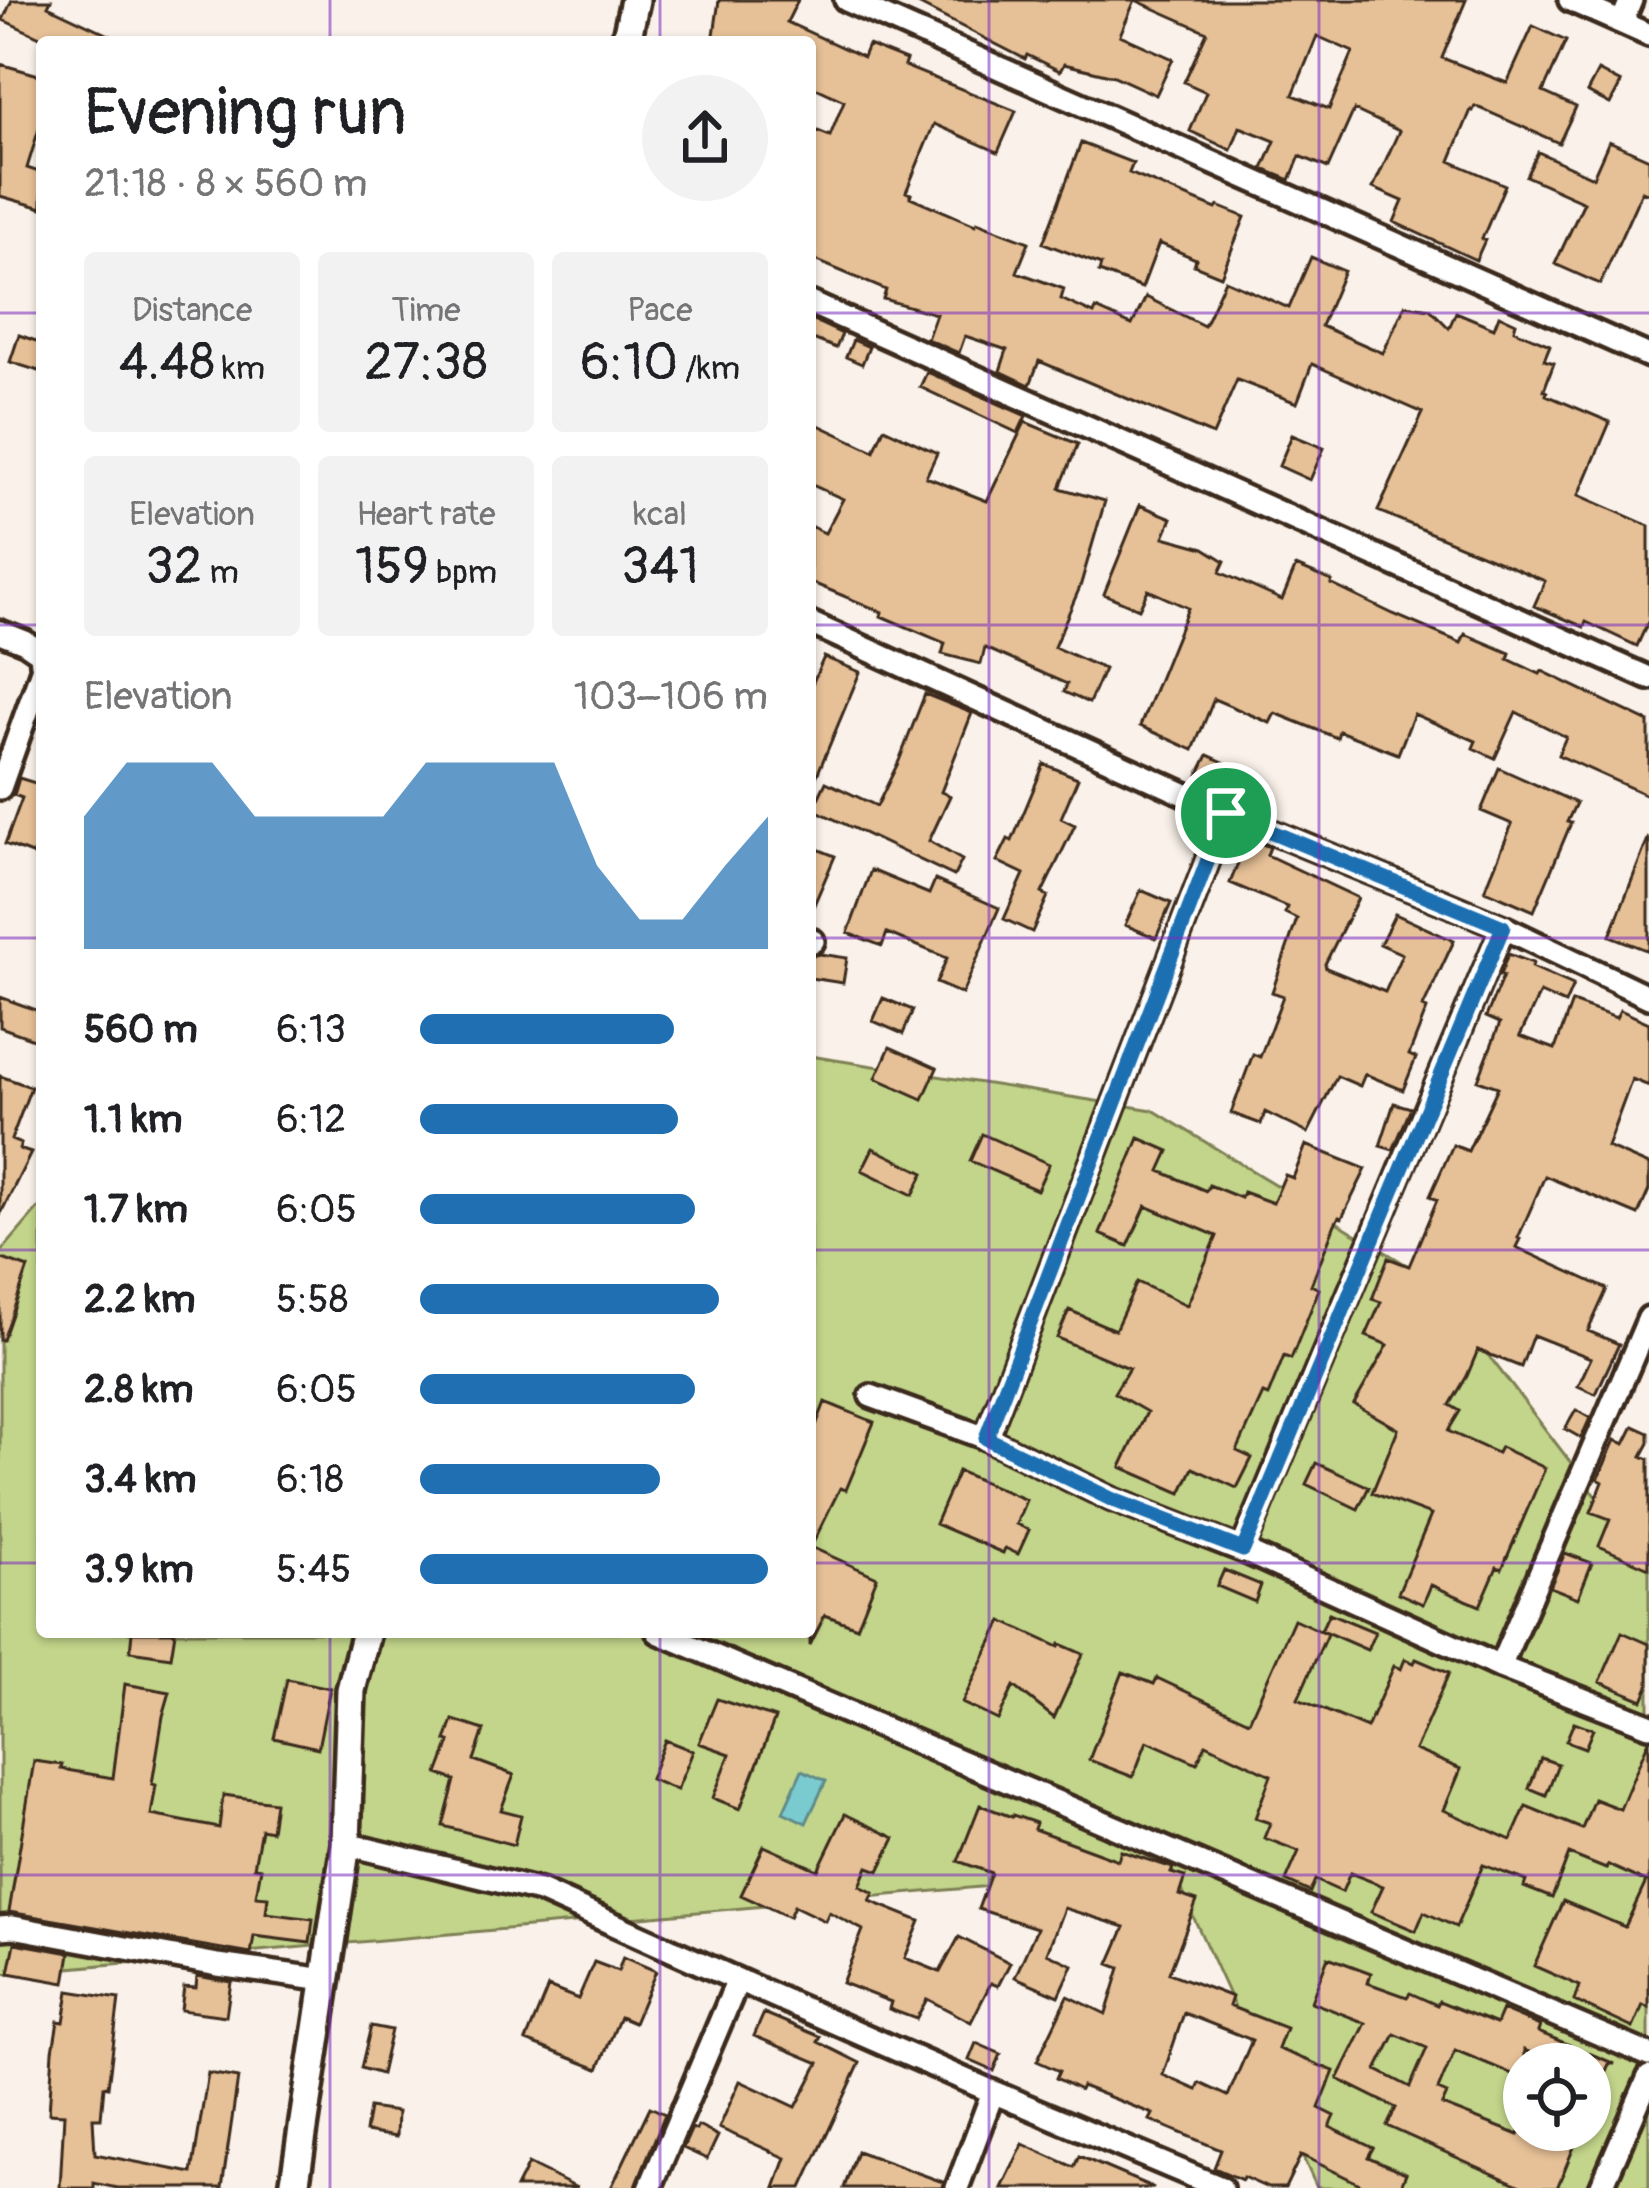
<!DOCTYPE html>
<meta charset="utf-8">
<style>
:root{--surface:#fff;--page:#f2f2f2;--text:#202124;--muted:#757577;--accent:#1f6fb2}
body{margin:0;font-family:Pangolin,sans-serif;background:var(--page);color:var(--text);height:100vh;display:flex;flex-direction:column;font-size:45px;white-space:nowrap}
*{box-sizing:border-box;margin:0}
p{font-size:39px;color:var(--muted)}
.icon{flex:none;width:66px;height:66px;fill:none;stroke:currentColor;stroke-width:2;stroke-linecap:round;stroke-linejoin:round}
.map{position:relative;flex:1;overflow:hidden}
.sheet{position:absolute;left:36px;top:36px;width:780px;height:1602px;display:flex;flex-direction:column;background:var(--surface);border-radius:12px;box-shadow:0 3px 9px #0004}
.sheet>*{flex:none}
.buttons{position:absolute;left:1503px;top:2043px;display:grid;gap:24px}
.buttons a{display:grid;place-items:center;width:108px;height:108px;border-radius:50%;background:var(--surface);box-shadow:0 3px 9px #0004;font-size:60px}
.pin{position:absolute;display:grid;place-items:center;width:102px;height:102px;color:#fff;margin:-51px;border:6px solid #fff;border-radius:50%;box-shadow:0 3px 12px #0007}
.round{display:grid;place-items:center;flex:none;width:126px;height:126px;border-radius:63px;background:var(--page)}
.headline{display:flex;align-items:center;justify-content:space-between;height:204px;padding:0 48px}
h1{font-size:66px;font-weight:600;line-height:90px}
.stats{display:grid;grid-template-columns:repeat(3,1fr);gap:18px;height:204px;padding:12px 48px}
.stats div{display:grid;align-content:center;border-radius:12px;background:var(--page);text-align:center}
.stats b{font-size:51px;font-weight:600}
.stats small{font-size:33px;font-weight:400}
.stats p{font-size:33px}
.chart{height:336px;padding:24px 48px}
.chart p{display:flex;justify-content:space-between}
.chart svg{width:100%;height:216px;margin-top:12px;fill:var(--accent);opacity:.7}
ul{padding:0 48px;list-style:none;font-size:39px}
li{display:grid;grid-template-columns:192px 144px 1fr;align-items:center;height:90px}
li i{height:30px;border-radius:15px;background:var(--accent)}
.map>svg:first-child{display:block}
</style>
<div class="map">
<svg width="1649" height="2188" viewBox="0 0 1649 2188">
<rect width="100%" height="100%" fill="#faf2ea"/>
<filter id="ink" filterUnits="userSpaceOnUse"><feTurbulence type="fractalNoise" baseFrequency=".00833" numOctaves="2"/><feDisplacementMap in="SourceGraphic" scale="24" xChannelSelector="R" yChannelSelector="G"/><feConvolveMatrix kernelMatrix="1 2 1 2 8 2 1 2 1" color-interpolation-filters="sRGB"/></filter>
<g filter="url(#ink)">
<!-- green -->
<path fill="#c2d58a" stroke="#7e8054" stroke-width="3" fill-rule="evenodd" d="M810,1056L1153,1110L1431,1280L1649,1565V2188H1317L1172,1870L0,1974V1253L42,1204V1632H810ZM1524,2064H1590V2130H1524Z"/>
<!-- water -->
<path fill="#7acbd0" stroke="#618b89" stroke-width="3" d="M802,1770L826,1781L806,1823L783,1812Z"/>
<!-- building -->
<path fill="#e6c097" stroke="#3b2a1e" stroke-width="3" fill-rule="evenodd" d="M12,0H51L48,6L124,42H51L3,20Z
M719,0H798L787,22L863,57L868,45L906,60L904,66L1016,111L998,152L934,124L906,192L911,194L910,197L975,225L977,222L1029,242L1017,272L1064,289L1061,299L1094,314L1096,309L1132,325L1146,297L1204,326L1225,280L1289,308L1311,257L1344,271L1321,326L1383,353L1405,305L1430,309L1449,328L1456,312L1494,328L1499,315L1516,323L1514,330L1550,345L1544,360L1554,363L1544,390L1547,392L1546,395L1610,422L1579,495L1649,526V620L1637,646L1586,622L1584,627L1534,606L1545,581L1378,511L1423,413L1312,364L1297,403L1237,380L1213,435L1039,361L1030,385L1000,371L1007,350L965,336L959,353L927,339L936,314L883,299L886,290L810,258V128L830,136L844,101L810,85V42H713Z
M910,0H1135L1120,35L1173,59L1156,95L1114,76L1064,64L1060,71L1027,55L1025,59Z
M1135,0H1466L1442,58L1507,83L1533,26L1566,41L1543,92L1576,107L1559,143L1475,106L1473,111L1471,110L1450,161L1505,185L1482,239L1485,240L1476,260L1394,222L1403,201L1373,188L1399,131L1354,110L1328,168L1300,156L1290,180L1263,169L1275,141L1240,127L1231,150L1190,131L1206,92L1184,82L1207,32ZM1317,36L1353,52L1329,109L1293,95Z
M0,64L42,76V119L27,168L42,173V208L0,196Z
M1598,71L1621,83L1610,104L1587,92Z
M1609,141L1649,159V194L1642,191L1600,284L1555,264L1584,202L1526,176L1538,152L1593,177Z
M1081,143L1133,163L1129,173L1216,209L1218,206L1245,217L1221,276L1194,265L1196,259L1159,243L1142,288L1099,272L1101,265L1043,243Z
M810,319L842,334L836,348L810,338Z
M19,335L42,343V372L10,362Z
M853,340L869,347L862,364L846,357Z
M927,372L1026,416L1018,433L920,387Z
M810,421L874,451L884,428L937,453L926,477L987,501L1025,422L1078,444L1060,488L1105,501L1080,587L1054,647L1104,669L1089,703L1064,692L1067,684L985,648L981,664L942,654L945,643L881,616L882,612L810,582V526L825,533L843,499L810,484Z
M1292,435L1324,448L1310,480L1279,466Z
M1140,505L1172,518L1164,537L1204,548L1225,561L1220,572L1282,600L1296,566L1332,581L1331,584L1393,614L1461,643L1465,634L1510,653L1508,659L1540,674L1542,671L1649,722V796L1558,755L1566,737L1516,712L1495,758L1473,748L1476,741L1414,714L1398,754L1339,731L1337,738L1275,713L1270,723L1214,699L1193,750L1140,726L1188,608L1148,590L1139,609L1104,594Z
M824,657L860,672L810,792V689Z
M925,694L972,713L941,792L950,796L929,841L962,860L954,876L813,809L826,782L877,806L899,761Z
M1208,755L1252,775L1242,795L1198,775Z
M1044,764L1078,778L1061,818L1075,825L1042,893L1048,896L1032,932L1004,919L1024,874L997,861L1008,839L1012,841Z
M1499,768L1576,803L1567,822L1571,823L1534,911L1485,890L1512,824L1481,811Z
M19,778L42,785V858L5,844L22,798L14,795Z
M1248,838L1270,847L1267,855L1358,898L1325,964L1326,968L1385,992L1402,954L1380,944L1395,914L1454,941L1423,1007L1427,1009L1409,1055L1416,1058L1403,1090L1365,1074L1360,1086L1337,1076L1308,1133L1265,1112L1261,1124L1231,1113L1253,1054L1260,1057L1283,996L1272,992L1297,919L1285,913L1287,907L1230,883Z
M1648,839L1649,840V951L1610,936Z
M810,846L835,856L810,914Z
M871,870L929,894L935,880L999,908L962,994L936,983L947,958L887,933L882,946L848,933Z
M1141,890L1171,903L1156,938L1125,925Z
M820,954L847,958L843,983L810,978V956Z
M1508,954L1533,963L1532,967L1573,985L1565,1004L1540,993L1520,1036L1555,1049L1572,1002L1616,1018L1620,1010L1649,1023V1086L1632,1079L1607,1147L1649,1165V1190L1638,1215L1545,1176L1518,1238L1520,1239L1516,1247L1607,1289L1588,1331L1619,1344L1596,1394L1578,1386L1591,1358L1533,1335L1521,1367L1478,1350L1467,1376L1450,1405L1460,1411L1448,1431L1497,1453L1500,1447L1545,1468L1502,1569L1497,1567L1480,1606L1431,1585L1423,1604L1398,1593L1431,1515L1372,1493L1398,1429L1354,1404L1388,1345L1366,1336L1381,1302L1372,1299L1388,1258L1409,1266L1437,1200L1430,1196L1453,1145L1468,1151L1498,1087L1478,1080L1500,1023L1486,1017L1503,976L1500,975Z
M0,997L42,1012V1042L0,1027Z
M883,998L913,1010L903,1034L873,1021Z
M890,1047L937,1068L923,1099L876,1078Z
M0,1076L31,1087L11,1140L21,1144L19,1149L31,1153L0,1215Z
M1394,1103L1411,1108L1393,1150L1380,1146Z
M982,1134L1049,1164L1037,1190L970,1161Z
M1139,1138L1169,1151L1160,1171L1206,1191L1209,1185L1241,1198L1243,1192L1273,1203L1285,1175L1293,1178L1306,1145L1366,1169L1342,1218L1339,1217L1335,1224L1311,1285L1319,1289L1291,1359L1284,1356L1268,1396L1263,1394L1237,1451L1252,1458L1237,1488L1193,1468L1181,1493L1121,1467L1147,1412L1114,1393L1129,1368L1057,1338L1069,1310L1115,1330L1137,1282L1187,1305L1217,1236L1146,1206L1128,1246L1100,1234Z
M873,1148L924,1173L913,1195L862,1170Z
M0,1258L28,1268L3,1340H0Z
M825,1402L874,1422L846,1490L840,1488L811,1547L877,1577L857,1627L825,1615L810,1645V1441Z
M1576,1410L1590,1418L1581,1438L1565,1429Z
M1634,1426L1649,1433V1443L1642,1456L1649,1459V1568L1599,1546L1610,1519L1591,1512L1603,1482L1598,1479L1615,1440L1625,1444Z
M1316,1463L1369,1487L1358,1509L1306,1484Z
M958,1471L1026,1500L1016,1524L1029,1530L1018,1554L1005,1548L1003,1553L935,1524Z
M1565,1553L1592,1563L1578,1598L1550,1587Z
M1224,1570L1261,1585L1255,1602L1217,1586Z
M1329,1613L1375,1632L1367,1650L1321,1630Z
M1294,1619L1327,1634L1298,1699L1367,1728L1394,1666L1401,1669L1405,1659L1414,1663L1416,1659L1449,1673L1415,1750L1461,1769L1444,1810L1511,1840L1526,1806L1582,1829L1594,1799L1620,1809L1649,1740V2008L1643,2005L1633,2028L1575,2001L1580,1986L1534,1966L1563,1901L1625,1927L1646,1882L1608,1865L1606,1869L1569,1854L1552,1898L1524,1887L1526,1881L1483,1865L1456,1927L1424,1912L1416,1931L1371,1912L1383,1886L1350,1873L1342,1892L1315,1880L1310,1892L1286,1881L1299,1851L1264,1838L1270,1823L1255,1818L1271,1775L1206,1744L1197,1763L1147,1741L1133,1777L1089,1760L1123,1672L1154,1684L1157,1678L1249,1721Z
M1002,1621L1059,1647L1060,1644L1083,1654L1054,1718L1014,1686L998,1720L962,1703Z
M132,1632H175L171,1657L130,1651Z
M1622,1632L1649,1644V1686L1643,1700L1600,1682Z
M287,1679L330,1688L318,1748L274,1738Z
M125,1684L170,1692L163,1716L152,1784L156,1785L151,1815L219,1828L223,1795L275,1802L271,1831L261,1829L254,1867L261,1868L256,1896L268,1897L266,1913L313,1919L310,1943L254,1936L251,1954L9,1912L34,1761L62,1765L61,1769L113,1778Z
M717,1699L775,1718L740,1809L713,1798L730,1754L699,1743Z
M453,1720L484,1730L474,1760L514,1775L501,1810L521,1815L514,1845L443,1826L455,1780L438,1774L450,1742L446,1741Z
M1574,1722L1593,1729L1585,1748L1566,1741Z
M665,1740L693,1751L677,1790L650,1779Z
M1541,1758L1558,1764L1546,1795L1529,1788Z
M980,1805L1012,1817L1013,1815L1036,1823L1034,1829L1118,1860L1121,1851L1173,1868L1171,1873L1185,1877L1179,1895L1197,1901L1169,1973L1232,1997L1229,2006L1286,2028L1278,2049L1334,2071L1319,2108L1335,2116L1330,2127L1373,2148L1368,2157L1406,2173L1400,2188H1368L1301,2155L1285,2188H1268L1243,2177L1242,2180L1214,2168L1221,2150L1150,2120L1153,2114L1082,2086L1080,2090L1056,2078L1059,2071L1037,2061L1068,1996L1106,2014L1120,1968L1109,1964L1125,1927L1064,1908L1047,1953L1073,1965L1059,1996L1015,1977L1037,1928L978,1909L991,1873L958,1861ZM1184,2013L1252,2040L1228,2096L1200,2083L1197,2090L1163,2075Z
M845,1814L895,1838L879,1871L868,1867L860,1886L874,1893L870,1901L920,1921L905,1958L940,1972L959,1937L1010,1963L998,1986L991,1983L971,2022L927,1999L916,2019L889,2009L891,2002L842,1983L863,1930L829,1912L825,1921L794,1906L789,1917L741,1895L764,1846L818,1870Z
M15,1943L70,1953L65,1983L9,1973Z
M623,1957L656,1971L634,2023L620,2017L598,2069L526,2041L548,1987L578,1999L594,1962L618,1971Z
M1328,1957L1371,1973L1368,1983L1407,1997L1410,1993L1437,2005L1439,2001L1496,2024L1502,2010L1540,2026L1538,2032L1615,2064H1609L1590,2108V2064H1558L1524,2050V2079L1455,2050L1438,2090L1447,2094L1442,2105L1519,2135L1521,2130H1548L1576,2142L1557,2188H1525L1387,2126L1396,2108L1338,2079L1366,2023L1311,2002ZM1395,2034L1427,2048L1410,2087L1377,2070Z
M197,1976L231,1982L226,2016L181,2010L184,1987L196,1988Z
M69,1991L119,1999L108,2087L104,2086L101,2118H93L95,2154L192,2173L208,2073L238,2078L222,2188H117L94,2183V2188H60L64,2114L49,2113L53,2051L58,2021L64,2022Z
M764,2013L821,2037L818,2042L860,2063L802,2188H775L786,2158L719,2128L740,2081L796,2107L819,2063L754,2036Z
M371,2026L391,2030L381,2074L361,2068Z
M976,2043L1001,2054L994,2071L969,2060Z
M650,2107L665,2114L635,2188H611Z
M369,2108L397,2112L396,2137L365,2132Z
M698,2126L718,2136L707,2159L683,2148L692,2128L696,2130Z
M1023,2144L1074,2167L1079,2156L1154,2188H1002Z
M857,2151L943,2182L942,2188H844Z
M528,2164L577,2188H516Z"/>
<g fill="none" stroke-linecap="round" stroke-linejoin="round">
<!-- minor casing -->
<g stroke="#3b2a1e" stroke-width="30">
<path id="minor" d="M846,0L1649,356
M1570,0L1649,35
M1622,22L1631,0
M810,303L1649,678
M810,623L1226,813L1503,927L1649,997
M0,632L25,642L41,653L42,664
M0,788L42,670
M810,940L813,941
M871,1396L986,1438L1111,1499L1242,1550L1500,1667L1649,1725
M986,1438L1226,813
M1242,1550L1503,927
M658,1632L1649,2055
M1500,1667L1649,1318
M346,1844L540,1891L738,1980
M0,1928L13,1927L218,1965L325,1980
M650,2188L738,1980L993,2092
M957,2188L993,2092L1221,2188
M1601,2188L1649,2077"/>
</g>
<!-- tertiary casing -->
<g stroke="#3b2a1e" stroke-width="36">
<path id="tertiary" d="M626,42L635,0
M294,2188L346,1844L351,1690L366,1632"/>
</g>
<!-- minor -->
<use href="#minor" stroke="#fff" stroke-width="21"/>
<!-- tertiary -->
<use href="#tertiary" stroke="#fff" stroke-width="27"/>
</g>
</g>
<g fill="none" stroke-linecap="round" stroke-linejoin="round" filter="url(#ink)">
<!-- route casing -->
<g stroke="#fff" stroke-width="24">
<path id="route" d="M1226,813L1503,927L1243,1550L1111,1499L986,1438Z"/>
</g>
<!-- route -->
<use href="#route" stroke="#1f6fb2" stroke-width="15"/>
</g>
<!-- grid -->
<path fill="none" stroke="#7b2cbf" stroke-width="3" stroke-opacity="0.55" d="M330,0V42M660,0V42M989,0V2188M1319,0V2188M0,313H42M810,313H1649M0,625H42M810,625H1649M0,938H42M810,938H1649M0,1250H42M810,1250H1649M0,1563H42M810,1563H1649M330,1632V2188M660,1632V2188M0,1875H1649"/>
</svg>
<div class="buttons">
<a><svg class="icon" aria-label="locate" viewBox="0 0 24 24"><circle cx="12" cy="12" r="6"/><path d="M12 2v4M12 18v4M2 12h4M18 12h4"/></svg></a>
</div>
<div class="pin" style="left:1226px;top:813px;background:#1e9e55"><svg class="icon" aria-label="arrive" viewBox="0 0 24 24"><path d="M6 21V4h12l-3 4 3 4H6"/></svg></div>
<section class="sheet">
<div class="headline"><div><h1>Evening run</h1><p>21:18 · 8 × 560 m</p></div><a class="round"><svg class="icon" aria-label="share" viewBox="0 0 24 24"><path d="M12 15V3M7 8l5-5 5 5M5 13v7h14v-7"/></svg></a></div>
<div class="stats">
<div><p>Distance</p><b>4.48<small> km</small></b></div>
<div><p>Time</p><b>27:38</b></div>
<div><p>Pace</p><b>6:10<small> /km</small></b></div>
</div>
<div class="stats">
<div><p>Elevation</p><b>32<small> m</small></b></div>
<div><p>Heart rate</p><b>159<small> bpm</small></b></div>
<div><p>kcal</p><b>341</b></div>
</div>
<div class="chart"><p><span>Elevation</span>103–106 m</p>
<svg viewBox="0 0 160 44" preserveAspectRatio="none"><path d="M0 44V17L10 6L20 6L30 6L40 17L50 17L60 17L70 17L80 6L90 6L100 6L110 6L120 27L130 38L140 38L150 27L160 17V44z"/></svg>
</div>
<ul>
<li><b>560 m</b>6:13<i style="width:73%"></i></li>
<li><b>1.1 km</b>6:12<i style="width:74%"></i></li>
<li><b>1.7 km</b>6:05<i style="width:79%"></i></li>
<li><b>2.2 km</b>5:58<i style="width:86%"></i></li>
<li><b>2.8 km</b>6:05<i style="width:79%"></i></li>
<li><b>3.4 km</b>6:18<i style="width:69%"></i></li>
<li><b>3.9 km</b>5:45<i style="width:100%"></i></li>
</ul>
</section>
</div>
